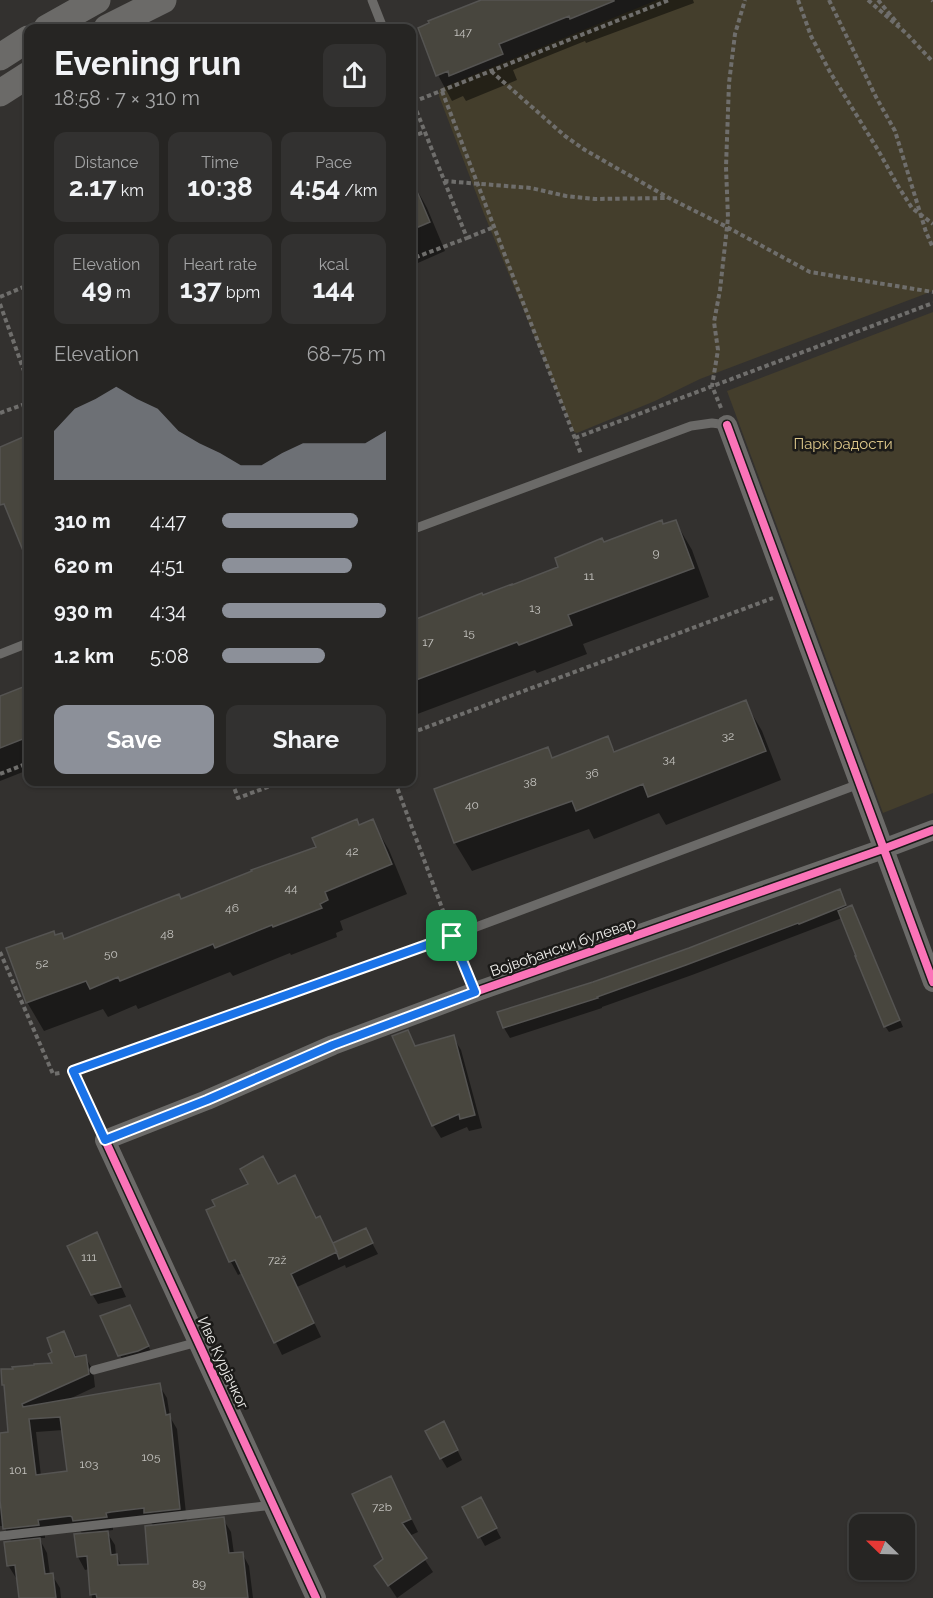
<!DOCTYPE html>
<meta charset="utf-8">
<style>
:root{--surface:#262523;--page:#323130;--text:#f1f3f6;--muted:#a4a5a6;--line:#424241;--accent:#8c9099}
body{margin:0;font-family:Raleway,sans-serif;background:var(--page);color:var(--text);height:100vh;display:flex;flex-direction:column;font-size:22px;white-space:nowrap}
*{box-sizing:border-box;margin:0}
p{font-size:20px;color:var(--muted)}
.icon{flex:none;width:33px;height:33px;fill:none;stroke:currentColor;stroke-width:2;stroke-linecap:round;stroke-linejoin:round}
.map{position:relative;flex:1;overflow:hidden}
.sheet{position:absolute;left:24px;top:24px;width:392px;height:762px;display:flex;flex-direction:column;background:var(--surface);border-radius:12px;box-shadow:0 2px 4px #0004,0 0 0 2px var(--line)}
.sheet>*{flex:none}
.needle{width:39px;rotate:293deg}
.tools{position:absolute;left:849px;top:1514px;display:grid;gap:12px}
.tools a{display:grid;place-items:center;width:66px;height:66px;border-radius:12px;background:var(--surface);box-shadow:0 2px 4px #0004,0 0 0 2px var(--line);font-size:30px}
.pin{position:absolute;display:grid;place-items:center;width:51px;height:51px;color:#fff;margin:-26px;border-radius:12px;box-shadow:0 3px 9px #0006}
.round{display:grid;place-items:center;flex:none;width:63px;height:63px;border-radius:12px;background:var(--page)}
.head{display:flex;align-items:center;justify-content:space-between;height:102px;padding:0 30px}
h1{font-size:33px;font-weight:700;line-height:45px}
.stats{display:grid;grid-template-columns:repeat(3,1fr);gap:9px;height:102px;padding:6px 30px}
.stats div{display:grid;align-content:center;border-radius:12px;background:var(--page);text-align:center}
.stats b{font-size:26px;font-weight:700}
.stats small{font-size:16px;font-weight:400}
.stats p{font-size:16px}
.chart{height:168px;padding:12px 30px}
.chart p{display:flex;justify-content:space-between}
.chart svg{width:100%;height:108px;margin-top:6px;fill:var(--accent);opacity:.7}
.primary-button{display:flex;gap:12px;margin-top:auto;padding:12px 30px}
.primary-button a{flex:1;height:69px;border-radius:12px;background:var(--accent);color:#fff;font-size:24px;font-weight:700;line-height:69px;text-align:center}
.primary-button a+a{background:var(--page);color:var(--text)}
ul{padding:0 30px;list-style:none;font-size:20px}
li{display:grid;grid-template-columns:96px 72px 1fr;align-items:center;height:45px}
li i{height:15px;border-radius:8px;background:var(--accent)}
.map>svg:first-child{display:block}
</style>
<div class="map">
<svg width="933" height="1598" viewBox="0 0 933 1598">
<rect width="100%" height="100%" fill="#33312f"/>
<!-- green -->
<path fill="#443e2c" d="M657,0H933V291L700,379L655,401L577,433L574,432L484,214L439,96V90L446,86Z
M933,312V793L883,813L727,391Z"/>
<!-- shadow -->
<path fill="#0007" fill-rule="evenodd" d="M484,0H693L694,3L586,43L585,41L513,70L517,80L466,101L463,96L452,101L438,75Z
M411,179L427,208L445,251L411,266Z
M28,437V560L0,491V448Z
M675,521L692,550L709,597L583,644L587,654L537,673L535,670L412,716L411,623L560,568L604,544Z
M28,686V770L0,781V697Z
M745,702L762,731L781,780L666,825L659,813L594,839L589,829L472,871L455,843L436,790L547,748L553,759L607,738L616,753Z
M372,821L389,850L407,894L340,921L343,930L336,933L337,937L291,955L290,953L233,976L230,972L138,1009L136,1005L108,1017L103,1009L44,1031L27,1002L55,937L65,940L181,900L318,847Z
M839,891L848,908L855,913L903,1027L889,1032L885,1026L842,918L692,975L602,1007V1008L510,1038L504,1028L499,1013L593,983L690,949Z
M407,1032L416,1047L453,1037L461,1050L482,1128L469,1131L467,1127L441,1138L433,1125Z
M278,1186L316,1219L320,1218L333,1244L365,1230L378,1254L346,1268L345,1265L297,1287L321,1337L282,1355L242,1273L238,1275L231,1262L208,1211Z
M102,1244L126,1297L98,1304L92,1294Z
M134,1316L153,1356L125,1365L102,1317Z
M64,1332L77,1358L85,1357L93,1370L95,1387L67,1400L159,1385L167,1398L170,1417L177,1429L187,1523L223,1519L231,1532L234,1554L242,1553L249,1566L253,1598H92L89,1569L85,1570L78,1557L76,1536L83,1535L79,1529L45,1532V1538H39L47,1553L50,1575H52L60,1588L61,1598H21L19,1578H16L8,1565L12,1543L4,1526H0V1435L10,1433L6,1389L3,1384L54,1364V1353ZM63,1430L68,1473L41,1476L36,1432ZM150,1521L154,1527L150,1565L122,1567L116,1555L115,1545L106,1531L113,1530V1526Z
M449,1433L462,1460L447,1468L441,1458Z
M391,1478L418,1532L409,1536L433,1572L397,1598L376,1566L384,1559Z
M480,1499L501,1538L485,1546L464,1508Z"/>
<!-- building -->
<path fill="#48463e" stroke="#555452" stroke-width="1.5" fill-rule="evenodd" d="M481,0H614V1L570,19L569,16L499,44L503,54L449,76L448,71L436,76L418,28L429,23L428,21Z
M411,177L430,222L411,230Z
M28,435V563L4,504L0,505V447Z
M662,520L663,524L676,520L694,568L568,615L572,625L519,645L517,642L411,682V621L482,593L483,595L512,584V585L558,567L555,558L602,538L604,542Z
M28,685V737L0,748V696Z
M746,700L766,751L648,797L643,784L576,811L572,801L454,843L434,789L548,747L552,758L608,736L614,752Z
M357,819L359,825L373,819L392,864L325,892L328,900L320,904L322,908L273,927L272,925L215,948L213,944L120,981L118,977L90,989L86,981L26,1003L6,948L54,931L55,935L62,933L64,939L179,894L181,899L252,871L251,870L316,847L312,838Z
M840,889L846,905L799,924L798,923L686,965L597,997L598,998L503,1028L497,1012L593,982L689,948Z
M852,905L900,1020L884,1027L855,956H856L838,911Z
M408,1030L415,1046L454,1035L475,1115L460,1119L459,1114L432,1126L392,1036Z
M263,1156L278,1184L295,1175L316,1218L320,1216L337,1252L291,1274L314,1323L274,1343L235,1260L229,1262L206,1210L215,1206L212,1200L248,1184L240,1169Z
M366,1228L373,1243L339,1259L333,1243Z
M97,1232L121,1287L91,1295L67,1246Z
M130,1305L149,1346L138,1351L118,1356L100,1316Z
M64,1331L75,1357L86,1355L89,1374L22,1404L23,1407L160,1383L166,1415L170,1414L180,1509L144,1513V1508L111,1512L106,1513L107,1517L73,1521L72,1517L70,1516L38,1520L39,1525L3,1529L0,1500V1433L8,1432L4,1385H2L1,1369H13L12,1367L34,1365V1364L52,1363L48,1354L52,1352L47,1338ZM60,1417L67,1471L36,1475L29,1419Z
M444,1421L458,1450L440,1459L425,1431Z
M391,1476L411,1519L402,1523L427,1558L388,1586L374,1566L383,1559L352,1494Z
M481,1497L497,1528L478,1538L462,1507Z
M224,1517L229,1553L243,1552L248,1598H97L96,1594L90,1595L87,1556L77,1557L74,1534L108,1531L111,1555L117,1554L118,1565L148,1564L145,1526Z
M40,1538L45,1574L53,1573L56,1598H19L15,1565L7,1566L4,1542Z"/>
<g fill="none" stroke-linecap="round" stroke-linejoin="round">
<!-- path -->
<path stroke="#6f6e6c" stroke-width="4" stroke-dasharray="4.5 3" stroke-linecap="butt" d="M798,0L811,36L830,72L878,150L898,186L912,208L933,224
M829,0L876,97L895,131L926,232L933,248
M868,0L907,34L933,62
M878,0L899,25
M932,0L933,1
M491,71L565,136L585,150L669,198L727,227L810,272L933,292
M442,91L581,454
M411,97L467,238L411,259
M413,102L669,0
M411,137L424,132
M444,181L531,188L566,196L595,199L667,198
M467,238L494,227
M0,297L28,285
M0,304L28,382
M721,408L712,386L718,350L714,322L720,290L728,218L726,167L729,83L735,34L745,0
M0,413L28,403
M575,438L933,303
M411,733L773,598
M0,774L28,763
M232,782L238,798L281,782
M395,782L448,924
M0,952L53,1074L60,1073"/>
<!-- service -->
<path stroke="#6b6a68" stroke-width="9" d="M372,0L383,28
M411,530L691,426L712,423L727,425
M0,654L28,643
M452,936L475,992
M105,1140L73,1071L452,936L859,784
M94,1370L198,1342
M0,1536L273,1505"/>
<!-- minor -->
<path stroke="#6b6a68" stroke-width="20" d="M727,425L933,982
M316,1598L105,1140L207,1100L333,1045L475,992L883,849L933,830"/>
<!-- secondary -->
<path stroke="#6b6a68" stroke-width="27" d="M47,28L97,0
M107,28L163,0
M0,57L28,39
M0,93L28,75"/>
<!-- cycleway casing -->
<g stroke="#1b1a18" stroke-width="11">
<path id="cycleway" d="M727,425L933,982
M316,1598L105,1140L207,1100L333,1045L475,992L883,849L933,830"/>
</g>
<!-- cycleway -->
<use href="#cycleway" stroke="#fb73b8" stroke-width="8"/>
</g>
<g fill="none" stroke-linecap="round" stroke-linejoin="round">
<!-- route casing -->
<g stroke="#fff" stroke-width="12">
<path id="route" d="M452,936L475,992L333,1045L207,1100L105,1140L73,1071Z"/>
</g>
<!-- route -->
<use href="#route" stroke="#1a73e8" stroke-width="8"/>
</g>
<g text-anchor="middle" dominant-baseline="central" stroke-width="5" stroke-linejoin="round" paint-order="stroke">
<!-- number labels -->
<g font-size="12" fill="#c4c3bf">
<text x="463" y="32">147</text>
<text x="656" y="553">9</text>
<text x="589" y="576">11</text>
<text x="535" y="608">13</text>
<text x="469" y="633">15</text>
<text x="428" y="642">17</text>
<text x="728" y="736">32</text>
<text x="669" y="759">34</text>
<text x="592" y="773">36</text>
<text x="530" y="782">38</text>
<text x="472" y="805">40</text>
<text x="352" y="851">42</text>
<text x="291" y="888">44</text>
<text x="232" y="908">46</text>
<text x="167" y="934">48</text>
<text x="111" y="954">50</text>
<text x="42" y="963">52</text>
<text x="89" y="1257">111</text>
<text x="277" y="1260">72ž</text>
<text x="151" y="1457">105</text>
<text x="89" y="1464">103</text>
<text x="18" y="1470">101</text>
<text x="382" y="1507">72b</text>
<text x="199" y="1584">89</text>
</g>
<!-- park labels -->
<g font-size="15" fill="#dcc78a" stroke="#1b1a18">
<text x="843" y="444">Парк радости</text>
</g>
<!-- street labels -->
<g font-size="15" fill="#eeedea" stroke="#1b1a18">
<text transform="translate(563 947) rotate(-19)">Војвођански булевар</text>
<text transform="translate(223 1363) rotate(65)">Иве Курјачког</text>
</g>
</g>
</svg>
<div class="tools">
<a><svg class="needle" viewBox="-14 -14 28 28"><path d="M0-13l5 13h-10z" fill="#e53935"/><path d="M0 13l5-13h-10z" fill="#a4a5a6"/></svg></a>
</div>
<div class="pin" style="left:452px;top:936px;background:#1e9e55"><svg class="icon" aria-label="arrive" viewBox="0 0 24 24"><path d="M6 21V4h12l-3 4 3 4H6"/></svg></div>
<section class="sheet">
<div class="head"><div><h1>Evening run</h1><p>18:58 · 7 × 310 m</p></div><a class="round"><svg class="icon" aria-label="share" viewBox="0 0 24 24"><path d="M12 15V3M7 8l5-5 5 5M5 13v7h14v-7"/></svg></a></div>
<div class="stats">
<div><p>Distance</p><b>2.17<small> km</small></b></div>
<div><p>Time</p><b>10:38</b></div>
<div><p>Pace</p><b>4:54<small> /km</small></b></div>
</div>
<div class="stats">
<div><p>Elevation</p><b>49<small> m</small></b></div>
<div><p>Heart rate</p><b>137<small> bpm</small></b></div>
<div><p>kcal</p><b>144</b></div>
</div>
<div class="chart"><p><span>Elevation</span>68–75 m</p>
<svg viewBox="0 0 160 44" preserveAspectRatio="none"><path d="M0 44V24L10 15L20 11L30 6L40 11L50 15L60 24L70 29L80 33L90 38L100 38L110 33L120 29L130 29L140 29L150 29L160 24V44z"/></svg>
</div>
<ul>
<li><b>310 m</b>4:47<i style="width:83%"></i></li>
<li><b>620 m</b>4:51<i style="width:79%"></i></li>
<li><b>930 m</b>4:34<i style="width:100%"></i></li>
<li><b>1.2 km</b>5:08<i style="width:63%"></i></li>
</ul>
<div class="primary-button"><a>Save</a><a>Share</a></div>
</section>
</div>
